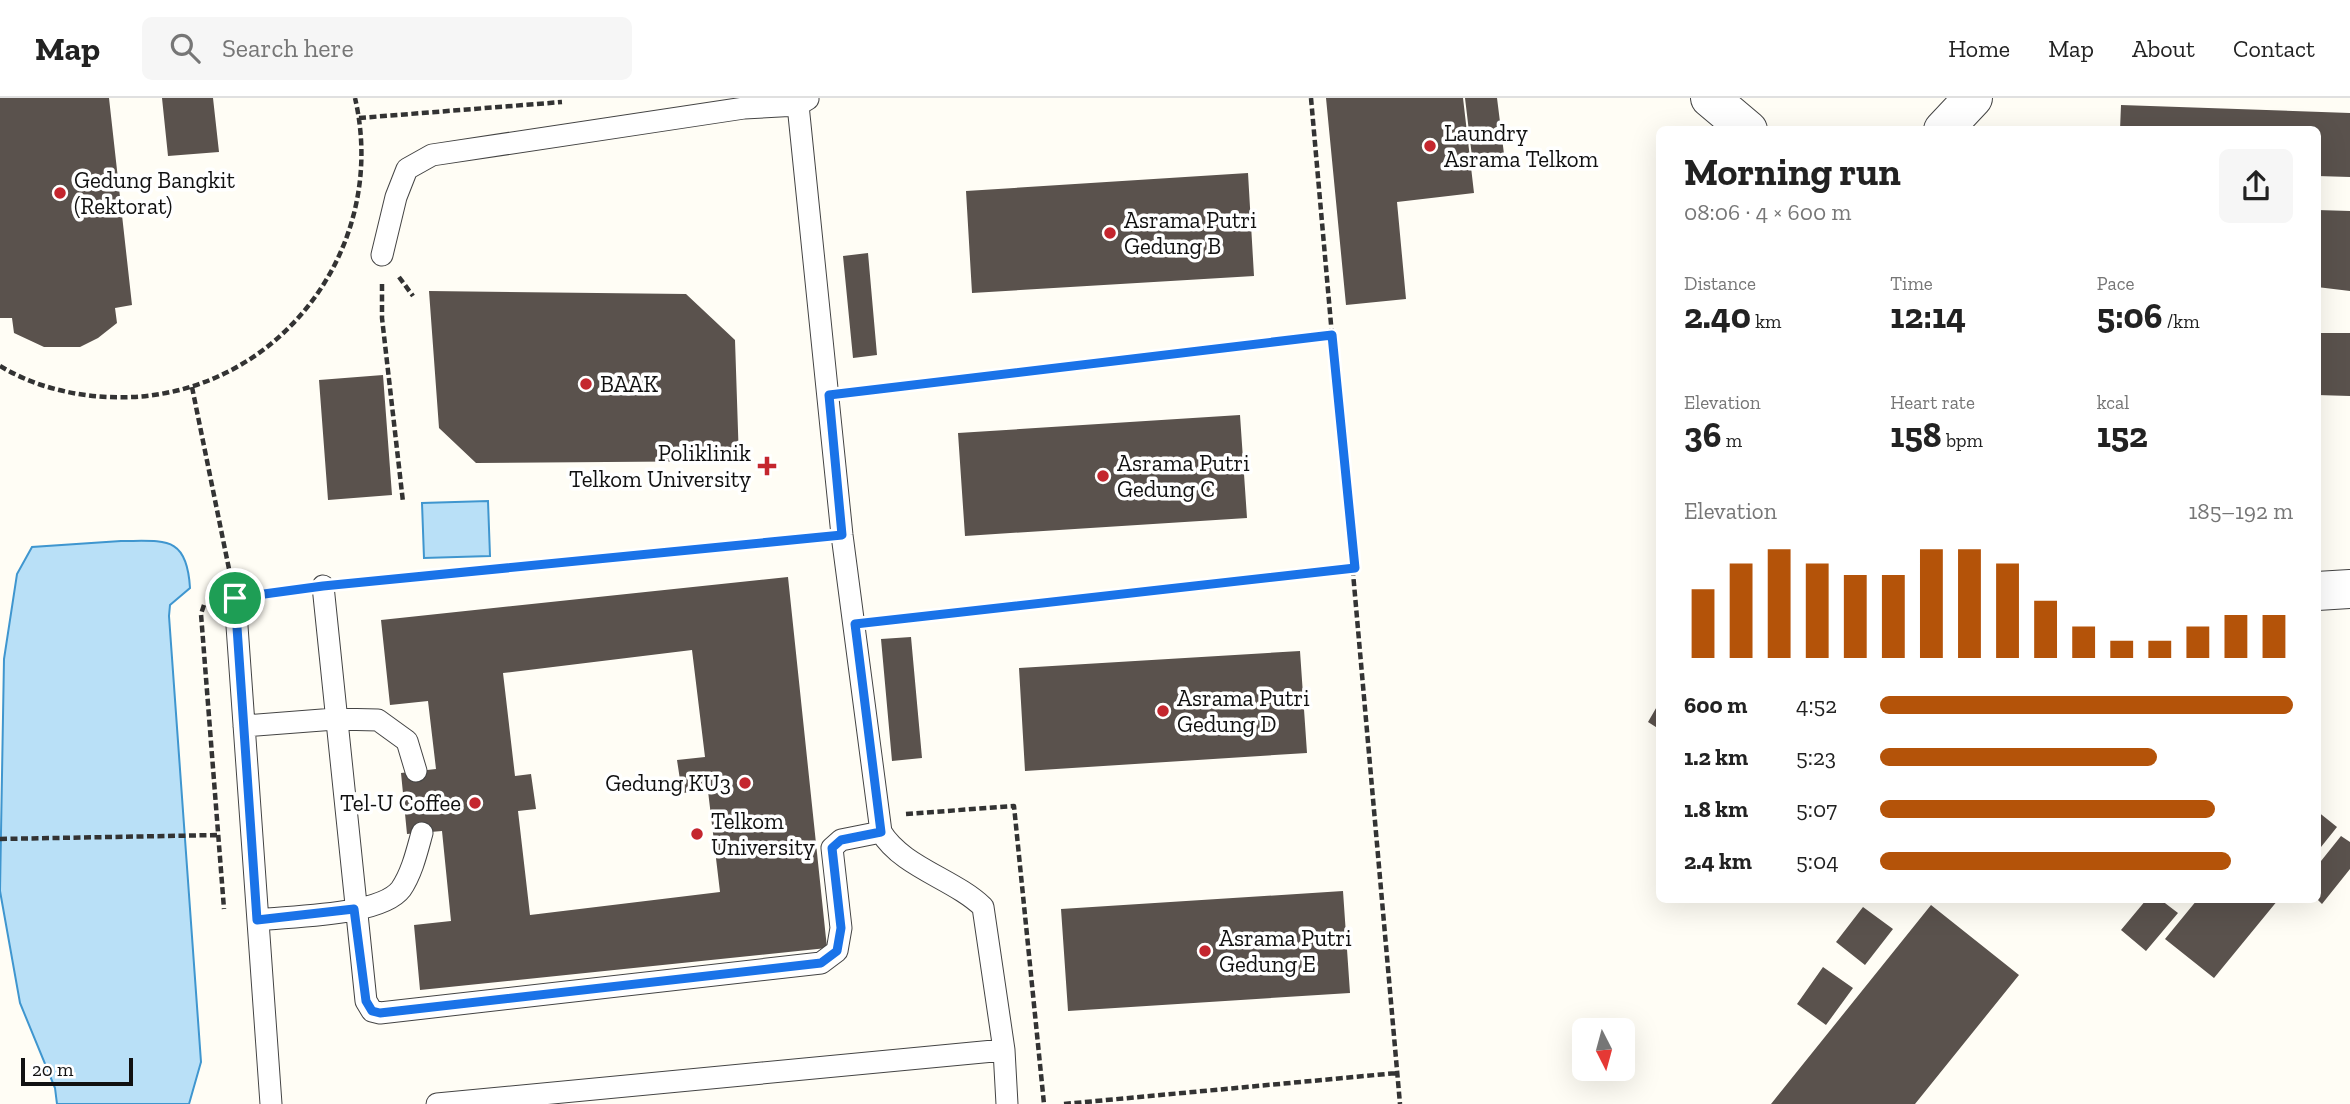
<!DOCTYPE html>
<meta charset="utf-8">
<style>
:root{--surface:#fff;--page:#f6f6f6;--text:#222;--muted:#767676;--line:#e0e0e0;--accent:#b45309}
body{margin:0;font-family:"Zilla Slab",serif;background:var(--page);color:var(--text);height:100vh;display:flex;flex-direction:column;font-size:26px;white-space:nowrap}
*{box-sizing:border-box;margin:0}
p{font-size:23px;color:var(--muted)}
.icon{flex:none;width:38px;height:38px;fill:none;stroke:currentColor;stroke-width:2;stroke-linecap:round;stroke-linejoin:round}
.map{position:relative;flex:1;overflow:hidden}
.sheet{position:absolute;left:1656px;top:28px;width:665px;height:777px;display:flex;flex-direction:column;background:var(--surface);border-radius:10px;box-shadow:0 7px 28px #0002}
.sheet>*{flex:none}
.needle{width:46px;rotate:174deg}
.buttons{position:absolute;left:1572px;top:920px;display:grid;gap:14px}
.buttons a{display:grid;place-items:center;width:63px;height:63px;border-radius:10px;background:var(--surface);box-shadow:0 7px 28px #0002;font-size:35px}
.scale{position:absolute;left:21px;bottom:18px;width:112px;box-sizing:border-box;padding-left:7px;border:4px solid #111;border-top:0;font-size:19px;line-height:24px;white-space:nowrap;color:#111;-webkit-text-stroke:5px #fff;paint-order:stroke}
.pin{position:absolute;display:grid;place-items:center;width:60px;height:60px;color:#fff;margin:-30px;border:4px solid #fff;border-radius:50%;box-shadow:0 2px 7px #0007}
.round{display:grid;place-items:center;flex:none;width:74px;height:74px;border-radius:10px;background:var(--page)}
.summary{display:flex;align-items:center;justify-content:space-between;height:119px;padding:0 28px}
h1{font-size:38px;font-weight:700;line-height:52px}
.metrics{display:grid;grid-template-columns:repeat(3,1fr);gap:10px;height:119px;padding:7px 28px}
.metrics div{display:grid;align-content:center}
.metrics b{font-size:35px;font-weight:700}
.metrics small{font-size:19px;font-weight:400}
.metrics p{font-size:19px}
.chart{height:196px;padding:14px 28px}
.chart p{display:flex;justify-content:space-between}
.chart svg{width:100%;height:126px;margin-top:7px;stroke:var(--accent);stroke-width:6}
ul{padding:0 28px;list-style:none;font-size:23px}
li{display:grid;grid-template-columns:112px 84px 1fr;align-items:center;height:52px}
li i{height:18px;border-radius:9px;background:var(--accent)}
header{display:flex;align-items:center;gap:42px;box-sizing:border-box;height:98px;padding:0 35px;background:var(--surface);border-bottom:2px solid var(--line)}
header strong{font-size:33px}
nav{display:flex;gap:38px;margin-inline-start:auto;font-size:24px}
.search{width:490px;height:63px;background:var(--page);display:flex;align-items:center;gap:18px;box-sizing:border-box;padding:0 24px;border-radius:10px;color:var(--muted);font-size:26px}
.map>svg:first-child{display:block}
</style>
<header>
<strong>Map</strong>
<div class="search"><svg class="icon" aria-label="search" viewBox="0 0 24 24"><circle cx="10" cy="10" r="6"/><path d="M15 15l6 6"/></svg>Search here</div>
<nav><a>Home</a><a>Map</a><a>About</a><a>Contact</a></nav>
</header>
<div class="map">
<svg width="2350" height="1006" viewBox="0 0 2350 1006">
<rect width="100%" height="100%" fill="#fffdf5"/>
<!-- water -->
<path fill="#b9e0f7" stroke="#3f96cf" stroke-width="2" d="M488,403L490,458L424,460L422,405Z
M121,443C165,443 187,437 190,490L170,507L169,518L201,964L189,1006H57L55,990L20,905L0,793L4,561L17,476L32,449Z"/>
<!-- building -->
<path fill="#5a524d" fill-rule="evenodd" d="M0,0H109L132,207L115,210L117,225L98,240L80,249H44L14,235L12,220H0Z
M162,0H213L219,54L168,58Z
M1326,0H1463L1474,95L1397,104L1406,201L1346,207Z
M1465,0H1497L1505,64L1473,67Z
M2121,7L2350,15V79L2317,78V32H2120Z
M1248,75L1254,178L972,195L966,93Z
M2317,112L2350,113V193L2317,189Z
M868,155L877,257L853,260L843,158Z
M429,193L686,196L735,242L739,363L476,365L439,330Z
M2317,235H2350V298L2317,297Z
M383,277L392,397L328,402L319,282Z
M1240,317L1247,420L965,438L958,335Z
M788,479L827,850L420,892L414,827L451,823L442,733L407,736L401,675L436,671L428,603L390,607L381,522ZM692,552L705,659L677,662L682,695L708,693L720,794L530,817L518,713L536,711L531,676L515,678L503,575Z
M911,539L922,660L892,663L881,541Z
M1300,553L1307,655L1025,673L1019,570Z
M1659,605V631L1648,624Z
M2317,713L2337,729L2317,754Z
M2341,738L2350,744V771L2322,806L2317,801V768Z
M1343,793L1350,895L1068,913L1061,811Z
M2146,802H2161L2178,815L2146,853L2121,832Z
M2197,802H2278L2214,880L2165,841Z
M1931,807L2019,877L1915,1006H1771Z
M1863,809L1893,831L1865,867L1836,844Z
M1823,869L1853,890L1826,927L1797,906Z"/>
<g fill="none" stroke-linecap="round" stroke-linejoin="round">
<!-- lane casing -->
<g stroke="#444" stroke-width="23">
<path id="lane" d="M798,7L842,437L881,734C902,769 954,781 983,809L1004,952L1007,1006
M382,157L396,99L407,71L432,57L744,10L798,7L808,1
M323,488L366,903L372,913L380,915L821,865L837,853L841,830L832,750L841,742L881,734
M235,500L271,1006
M244,628L335,621L378,622L407,643L416,673
M258,822C290,818 381,818 401,791C412,775 417,753 422,735
M437,1006L1004,952"/>
</g>
<!-- street casing -->
<g stroke="#444" stroke-width="40">
<path id="street" d="M1710,0L1748,32
M1943,32L1973,0
M2317,493L2350,491"/>
</g>
<!-- path -->
<path stroke="#333" stroke-width="4.5" stroke-dasharray="7 3.5" stroke-linecap="butt" d="M1311,0L1400,1006
M359,20L562,4
M399,179L413,198
M382,186V220L403,404
M0,268C40,292 87,301 133,299C284,291 389,146 355,0
M192,289L229,471
M857,294L1332,237
M351,485L813,440
M265,496L294,492
M204,507L201,516L224,811
M882,522L1355,470
M906,716L1014,708L1044,1006
M0,741L220,737
M1064,1006L1397,975"/>
<!-- lane -->
<use href="#lane" stroke="#fff" stroke-width="21"/>
<!-- street -->
<use href="#street" stroke="#fff" stroke-width="38"/>
</g>
<g fill="none" stroke-linecap="round" stroke-linejoin="round">
<!-- route casing -->
<g stroke="#fff" stroke-width="14">
<path id="route" d="M1332,237L1355,470L855,526L881,734L841,742L832,750L841,830L837,853L821,865L380,915L372,913L366,903L354,811L257,822L235,500L323,488L842,437L829,297Z"/>
</g>
<!-- route -->
<use href="#route" stroke="#1a73e8" stroke-width="9"/>
</g>
<!-- markers -->
<g fill="#c4262e" stroke="#fff" stroke-width="2.5">
<circle cx="1430" cy="48" r="7"/>
<circle cx="60" cy="95" r="7"/>
<circle cx="1110" cy="135" r="7"/>
<circle cx="586" cy="286" r="7"/>
<path d="M763.5 357.5h7v7h7v7h-7v7h-7v-7h-7v-7h7z"/>
<circle cx="1103" cy="378" r="7"/>
<circle cx="1163" cy="613" r="7"/>
<circle cx="745" cy="685" r="7"/>
<circle cx="475" cy="705" r="7"/>
<circle cx="697" cy="736" r="7"/>
<circle cx="1205" cy="853" r="7"/>
</g>
<g text-anchor="middle" dominant-baseline="central" stroke-width="7" stroke-linejoin="round" paint-order="stroke">
<!-- poi labels -->
<g font-size="23" fill="#111" stroke="#fff" text-anchor="start">
<text x="1444" y="35">Laundry<tspan x="1444" dy="26">Asrama Telkom</tspan></text>
<text x="74" y="82">Gedung Bangkit<tspan x="74" dy="26">(Rektorat)</tspan></text>
<text x="1124" y="122">Asrama Putri<tspan x="1124" dy="26">Gedung B</tspan></text>
<text x="600" y="286">BAAK</text>
<text x="751" y="355" text-anchor="end">Poliklinik<tspan x="751" dy="26">Telkom University</tspan></text>
<text x="1117" y="365">Asrama Putri<tspan x="1117" dy="26">Gedung C</tspan></text>
<text x="1177" y="600">Asrama Putri<tspan x="1177" dy="26">Gedung D</tspan></text>
<text x="731" y="685" text-anchor="end">Gedung KU3</text>
<text x="461" y="705" text-anchor="end">Tel-U Coffee</text>
<text x="711" y="723">Telkom<tspan x="711" dy="26">University</tspan></text>
<text x="1219" y="840">Asrama Putri<tspan x="1219" dy="26">Gedung E</tspan></text>
</g>
</g>
</svg>
<div class="buttons">
<a><svg class="needle" viewBox="-14 -14 28 28"><path d="M0-13l5 13h-10z" fill="#e53935"/><path d="M0 13l5-13h-10z" fill="#767676"/></svg></a>
</div>
<div class="scale">20 m</div>
<div class="pin" style="left:235px;top:500px;background:#1e9e55"><svg class="icon" aria-label="arrive" viewBox="0 0 24 24"><path d="M6 21V4h12l-3 4 3 4H6"/></svg></div>
<section class="sheet">
<div class="summary"><div><h1>Morning run</h1><p>08:06 · 4 × 600 m</p></div><a class="round"><svg class="icon" aria-label="share" viewBox="0 0 24 24"><path d="M12 15V3M7 8l5-5 5 5M5 13v7h14v-7"/></svg></a></div>
<div class="metrics">
<div><p>Distance</p><b>2.40<small> km</small></b></div>
<div><p>Time</p><b>12:14</b></div>
<div><p>Pace</p><b>5:06<small> /km</small></b></div>
</div>
<div class="metrics">
<div><p>Elevation</p><b>36<small> m</small></b></div>
<div><p>Heart rate</p><b>158<small> bpm</small></b></div>
<div><p>kcal</p><b>152</b></div>
</div>
<div class="chart"><p><span>Elevation</span>185–192 m</p>
<svg viewBox="0 0 160 44" preserveAspectRatio="none"><path d="M5 44V20M15 44V11M25 44V6M35 44V11M45 44V15M55 44V15M65 44V6M75 44V6M85 44V11M95 44V24M105 44V33M115 44V38M125 44V38M135 44V33M145 44V29M155 44V29"/></svg>
</div>
<ul>
<li><b>600 m</b>4:52<i style="width:100%"></i></li>
<li><b>1.2 km</b>5:23<i style="width:67%"></i></li>
<li><b>1.8 km</b>5:07<i style="width:81%"></i></li>
<li><b>2.4 km</b>5:04<i style="width:85%"></i></li>
</ul>
</section>
</div>
